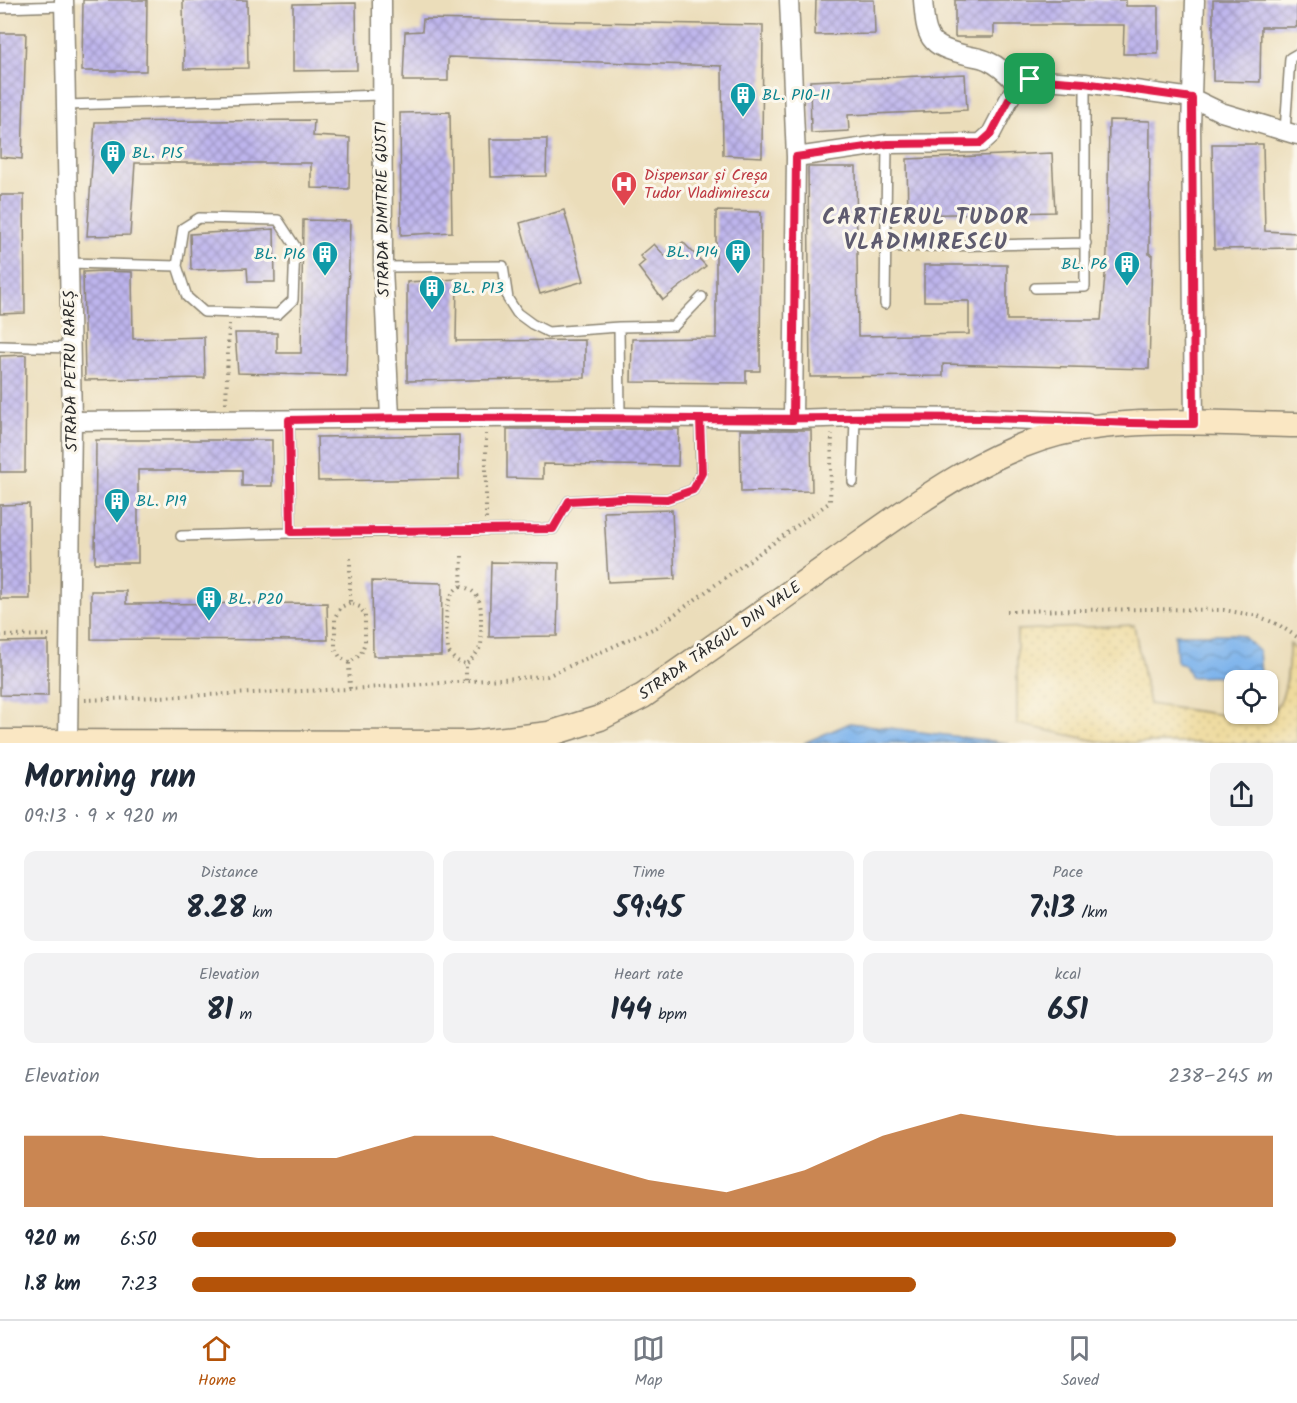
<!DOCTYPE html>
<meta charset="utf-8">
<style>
:root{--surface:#fff;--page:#f2f2f3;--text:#1f2937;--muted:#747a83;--line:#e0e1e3;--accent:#b45309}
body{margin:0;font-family:Kalam,sans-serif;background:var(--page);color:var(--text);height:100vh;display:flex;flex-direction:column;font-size:22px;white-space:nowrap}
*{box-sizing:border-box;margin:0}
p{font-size:20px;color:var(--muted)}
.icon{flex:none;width:33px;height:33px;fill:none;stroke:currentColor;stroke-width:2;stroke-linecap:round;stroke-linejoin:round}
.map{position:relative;height:743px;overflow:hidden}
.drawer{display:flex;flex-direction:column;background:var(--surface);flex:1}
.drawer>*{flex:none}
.fabs{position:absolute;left:1224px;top:670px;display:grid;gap:12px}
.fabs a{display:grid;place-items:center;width:54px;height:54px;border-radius:12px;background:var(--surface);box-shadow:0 2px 4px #0004;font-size:30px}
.pin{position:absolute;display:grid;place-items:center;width:51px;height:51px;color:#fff;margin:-26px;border-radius:12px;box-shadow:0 3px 9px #0006}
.round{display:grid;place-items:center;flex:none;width:63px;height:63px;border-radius:12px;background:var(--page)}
.overview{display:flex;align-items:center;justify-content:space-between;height:102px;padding:0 24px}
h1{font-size:33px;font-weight:700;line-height:45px}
.figures{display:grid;grid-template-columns:repeat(3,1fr);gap:9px;height:102px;padding:6px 24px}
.figures div{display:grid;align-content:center;border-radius:12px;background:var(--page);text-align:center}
.figures b{font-size:30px;font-weight:700}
.figures small{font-size:16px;font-weight:400}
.figures p{font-size:16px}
.chart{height:168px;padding:12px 24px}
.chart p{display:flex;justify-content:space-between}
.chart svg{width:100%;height:108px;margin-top:6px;fill:var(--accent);opacity:.7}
ul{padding:0 24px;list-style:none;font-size:20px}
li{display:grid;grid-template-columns:96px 72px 1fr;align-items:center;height:45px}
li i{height:15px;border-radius:8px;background:var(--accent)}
.menu{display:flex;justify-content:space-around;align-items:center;height:84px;border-top:2px solid var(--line);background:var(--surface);font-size:16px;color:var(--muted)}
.menu a{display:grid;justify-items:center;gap:3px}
.menu .active{color:var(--accent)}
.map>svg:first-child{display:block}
</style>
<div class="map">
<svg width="1297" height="743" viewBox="0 0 1297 743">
<defs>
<pattern id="sand-dots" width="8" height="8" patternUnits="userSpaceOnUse" patternTransform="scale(1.5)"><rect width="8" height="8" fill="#eeda9e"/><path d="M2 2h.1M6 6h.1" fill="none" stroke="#cb8" stroke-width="1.8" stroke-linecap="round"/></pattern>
<pattern id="water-waves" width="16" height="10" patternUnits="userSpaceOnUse" patternTransform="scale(1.5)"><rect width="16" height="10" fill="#7eb4ec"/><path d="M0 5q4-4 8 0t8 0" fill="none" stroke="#6793bf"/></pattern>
<pattern id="building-cross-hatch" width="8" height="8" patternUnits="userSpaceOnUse" patternTransform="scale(1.5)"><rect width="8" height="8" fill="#beb5ed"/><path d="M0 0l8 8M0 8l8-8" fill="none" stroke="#9b93c0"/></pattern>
</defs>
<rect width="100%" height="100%" fill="#fbf7ec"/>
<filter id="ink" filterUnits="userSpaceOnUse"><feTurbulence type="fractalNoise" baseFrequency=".0167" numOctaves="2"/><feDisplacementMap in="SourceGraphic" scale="12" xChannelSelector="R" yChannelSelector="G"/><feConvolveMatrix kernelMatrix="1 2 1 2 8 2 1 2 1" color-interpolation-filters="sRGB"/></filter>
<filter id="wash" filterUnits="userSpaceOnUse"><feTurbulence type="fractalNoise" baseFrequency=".008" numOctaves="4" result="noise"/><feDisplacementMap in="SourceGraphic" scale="24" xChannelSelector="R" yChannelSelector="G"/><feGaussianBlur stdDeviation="1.35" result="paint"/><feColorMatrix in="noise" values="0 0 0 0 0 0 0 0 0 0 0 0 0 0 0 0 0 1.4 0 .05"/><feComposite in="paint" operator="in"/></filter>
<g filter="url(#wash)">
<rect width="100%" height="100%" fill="#ebddba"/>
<!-- sand -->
<path fill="url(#sand-dots)" stroke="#8c8264" stroke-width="1.5" d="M1134,625L1149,704L1250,719C1290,718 1286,675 1290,644L1297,650V743H1107L1017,724V630Z"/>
<!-- water -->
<path fill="url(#water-waves)" stroke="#54708c" stroke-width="1.5" d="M1175,634H1236L1244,637L1259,651L1261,674L1260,681H1235L1232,676L1191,677L1185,665L1177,663Z
M850,723L1008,743H1009H804Z"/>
<g id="blocks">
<!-- building -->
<path fill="url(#building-cross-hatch)" d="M83,0H147L146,71H82Z
M183,0H247L248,68L184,69Z
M816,0H874L875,34L815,35Z
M955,0H1126V6H1158V54H1123L1124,25H994V37H955Z
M1213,0H1297V27H1261L1260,82L1213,81Z
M356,3L357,70L293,71V4Z
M423,19L763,25L762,157L723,155L722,66L448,57V81H403L405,32L422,31Z
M0,33H26L22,159L0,157Z
M965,74L967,110L848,115L849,131L811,133L810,81Z
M450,112L452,232L401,235L400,113Z
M314,120L313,136L350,138L349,189L311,188V163H135L130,235L87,236L95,122Z
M1109,120L1150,121L1149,254H1152L1149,369L943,364V376L810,377L808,167H856L858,336L969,334V301H924V265H1007V320H1101L1107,253Z
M490,139H547L546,176L491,177Z
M1212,144H1263L1265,231L1297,233V248L1214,249Z
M1052,153L1055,212L908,215L907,159Z
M0,195H24L25,313L0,314Z
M564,210L584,281L540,294L520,223Z
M716,211L761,212L760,371H746V383L631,382L632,339L716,338Z
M303,220L350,221L346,376L238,373L235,333H277V353H301Z
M274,229L275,282H248L247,268L191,270L190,234Z
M683,242L706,266L663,300L638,267L645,261L640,256L654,244L665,256Z
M101,271L132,272L133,339L204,337L205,378L85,380L83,272Z
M457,279L456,341L585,340V378L407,381V282Z
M26,355L25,472H0V356Z
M507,429H679L678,466L543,464V479L507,478Z
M740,430H811L812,491L741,492Z
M459,435V479L318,481L317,437Z
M96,440H272V486H242V470H138V563H95Z
M29,504L30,599H0V505Z
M672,510L675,579L608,582L604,512Z
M491,562L559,563L557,636L489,637Z
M372,581L442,583L441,656H373Z
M91,591H126V604L327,603L328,640L91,639Z
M48,641V696L0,695V642Z"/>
</g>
</g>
<g filter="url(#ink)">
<use href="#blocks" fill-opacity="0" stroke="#8b8472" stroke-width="1.5"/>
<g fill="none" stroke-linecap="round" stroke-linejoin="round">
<!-- lane casing -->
<g stroke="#8b8472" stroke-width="12">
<path id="lane" d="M0,8L64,6
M66,105L382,95
M1285,131L1290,58L1297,54
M199,218L278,220L295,246L293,300L278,314L204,312L187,297L177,266L183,228Z
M886,247L1086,243
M69,263L177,266
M383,267L503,266L508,299L517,313L532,324L548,332L619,327
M1035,288L1085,287V83
M885,304L887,144
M0,346L71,348
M620,417L619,327L674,326L702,297
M289,420L291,533
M853,482L855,417
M181,536L291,533L553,529L569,501L622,498L667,499L693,490L701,473L700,419"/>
</g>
<!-- street casing -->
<g stroke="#8b8472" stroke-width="21">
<path id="street" d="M64,0L72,421L68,742
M382,0L383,267L390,417
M789,0L796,157L793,419
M923,0C926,38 927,46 966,55C973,57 981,57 988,61C1000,66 1008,75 1017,84
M796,157L887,144L981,143L991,134L1017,84L1030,79L1085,83L1192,98L1221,112L1297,135
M72,421L620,417L793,419L855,417L985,418L1087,422
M1194,424L1191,128L1195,0"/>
</g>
<!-- secondary casing -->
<g stroke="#8b8472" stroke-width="27">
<path id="secondary" d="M0,742L471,743L549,734L600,718L643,696C707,651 770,607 833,562C904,512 988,446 1075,430C1144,417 1226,424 1297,425"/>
</g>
<!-- path -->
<path stroke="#8b8472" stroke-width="4" stroke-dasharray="1.5 4.5" stroke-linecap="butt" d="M226,403L229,324
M486,519V434
M462,556L461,586C482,592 481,605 481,625C481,631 482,639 481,644C479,652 472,659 466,664V683
M350,558V603L360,607L365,615V642L361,654L349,663L350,689
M461,586C440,597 447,630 448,651C453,659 457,662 466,664
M1007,611L1150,609L1224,610L1258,616L1279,625L1297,637
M0,636L54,635
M349,663L340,657L335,649V617L341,607L350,603
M85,700L350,689L547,676L657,627L830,502L832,434"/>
<!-- lane -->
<use href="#lane" stroke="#fff" stroke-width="9"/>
<!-- street -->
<use href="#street" stroke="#fff" stroke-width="18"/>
<!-- secondary -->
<use href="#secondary" stroke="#fae7c3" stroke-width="24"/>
</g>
</g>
<g fill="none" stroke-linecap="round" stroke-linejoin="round" filter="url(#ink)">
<!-- route casing -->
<g stroke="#fff" stroke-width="12">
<path id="route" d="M1030,79L1017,84L991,134L981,143L887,144L796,157L793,420C625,418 457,416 289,420L291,532L553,529L569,501L622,498L667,499L693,490L702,473L700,419C794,419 889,416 984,418C1054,419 1124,424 1194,424L1192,98L1084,83L1030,79"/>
</g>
<!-- route -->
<use href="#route" stroke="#e11d48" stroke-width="8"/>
</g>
<!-- icons -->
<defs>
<g id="building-pin" transform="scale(1.35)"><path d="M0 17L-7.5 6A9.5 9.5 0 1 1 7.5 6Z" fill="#0f9aa8" stroke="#fbf7ec"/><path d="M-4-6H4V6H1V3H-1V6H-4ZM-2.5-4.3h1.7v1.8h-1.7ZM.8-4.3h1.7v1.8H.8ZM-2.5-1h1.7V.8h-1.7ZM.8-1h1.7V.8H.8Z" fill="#fff"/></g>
<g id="hospital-pin" transform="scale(1.35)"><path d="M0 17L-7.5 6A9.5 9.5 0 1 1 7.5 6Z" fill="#e0444e" stroke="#fbf7ec"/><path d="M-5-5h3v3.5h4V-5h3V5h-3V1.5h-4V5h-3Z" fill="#fff"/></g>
</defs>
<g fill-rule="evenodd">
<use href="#building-pin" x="743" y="95"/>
<use href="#building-pin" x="113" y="153"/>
<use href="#hospital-pin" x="624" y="184"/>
<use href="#building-pin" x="738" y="252"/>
<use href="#building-pin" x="325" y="254"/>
<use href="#building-pin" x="1127" y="264"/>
<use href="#building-pin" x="432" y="288"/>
<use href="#building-pin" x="117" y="501"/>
<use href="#building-pin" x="209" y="599"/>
</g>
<g text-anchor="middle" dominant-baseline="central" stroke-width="6" stroke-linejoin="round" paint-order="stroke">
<!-- culture labels -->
<g font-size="16" fill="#0d838f" stroke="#fbf7ec" text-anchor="start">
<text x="762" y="95">BL. P10-11</text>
<text x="132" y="153">BL. P15</text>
<text x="718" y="252" text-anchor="end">BL. P14</text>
<text x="306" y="254" text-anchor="end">BL. P16</text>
<text x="1108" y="264" text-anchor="end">BL. P6</text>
<text x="452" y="288">BL. P13</text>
<text x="136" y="501">BL. P19</text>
<text x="228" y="599">BL. P20</text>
</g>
<!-- health labels -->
<g font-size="16" fill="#be3a42" stroke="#fbf7ec" text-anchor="start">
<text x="644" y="175">Dispensar și Creșa<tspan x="644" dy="18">Tudor Vladimirescu</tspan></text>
</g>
<!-- street labels -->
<g font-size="16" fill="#2b2b2b" stroke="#fbf7ec">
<text transform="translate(383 209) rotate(-91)">STRADA DIMITRIE GUSTI</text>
<text transform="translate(71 371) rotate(-91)">STRADA PETRU RAREȘ</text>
<text transform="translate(720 641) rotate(-35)">STRADA TÂRGUL DIN VALE</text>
</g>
<!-- district labels -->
<g font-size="22" font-weight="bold" letter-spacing="1.5" fill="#5e5b6f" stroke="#fbf7ec">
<text x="926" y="218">CARTIERUL TUDOR<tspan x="926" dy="25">VLADIMIRESCU</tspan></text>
</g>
</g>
</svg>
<div class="fabs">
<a><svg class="icon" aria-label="locate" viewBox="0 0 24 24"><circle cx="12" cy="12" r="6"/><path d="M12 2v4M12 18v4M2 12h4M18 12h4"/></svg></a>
</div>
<div class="pin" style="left:1030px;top:79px;background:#1e9e55"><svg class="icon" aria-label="arrive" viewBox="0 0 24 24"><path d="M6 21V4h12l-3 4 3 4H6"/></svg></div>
</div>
<section class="drawer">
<div class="overview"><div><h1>Morning run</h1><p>09:13 · 9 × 920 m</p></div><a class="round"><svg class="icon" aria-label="share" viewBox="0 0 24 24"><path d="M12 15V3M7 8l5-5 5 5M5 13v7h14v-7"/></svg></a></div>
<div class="figures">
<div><p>Distance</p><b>8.28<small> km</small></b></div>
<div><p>Time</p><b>59:45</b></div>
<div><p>Pace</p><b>7:13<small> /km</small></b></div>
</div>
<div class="figures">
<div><p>Elevation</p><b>81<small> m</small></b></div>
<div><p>Heart rate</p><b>144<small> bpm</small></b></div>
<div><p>kcal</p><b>651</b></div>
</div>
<div class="chart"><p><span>Elevation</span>238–245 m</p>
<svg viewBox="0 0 160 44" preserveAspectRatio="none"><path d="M0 44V15L10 15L20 20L30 24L40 24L50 15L60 15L70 24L80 33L90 38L100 29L110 15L120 6L130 11L140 15L150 15L160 15V44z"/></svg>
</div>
<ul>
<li><b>920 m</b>6:50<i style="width:91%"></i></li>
<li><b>1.8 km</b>7:23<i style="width:67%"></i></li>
</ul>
</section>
<nav class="menu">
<a class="active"><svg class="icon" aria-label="home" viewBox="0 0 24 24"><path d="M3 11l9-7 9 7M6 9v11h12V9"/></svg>Home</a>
<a><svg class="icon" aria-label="map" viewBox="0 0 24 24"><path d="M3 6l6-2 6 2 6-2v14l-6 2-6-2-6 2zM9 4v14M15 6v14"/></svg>Map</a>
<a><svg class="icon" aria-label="saved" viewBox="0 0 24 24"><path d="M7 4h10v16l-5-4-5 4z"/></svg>Saved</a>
</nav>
